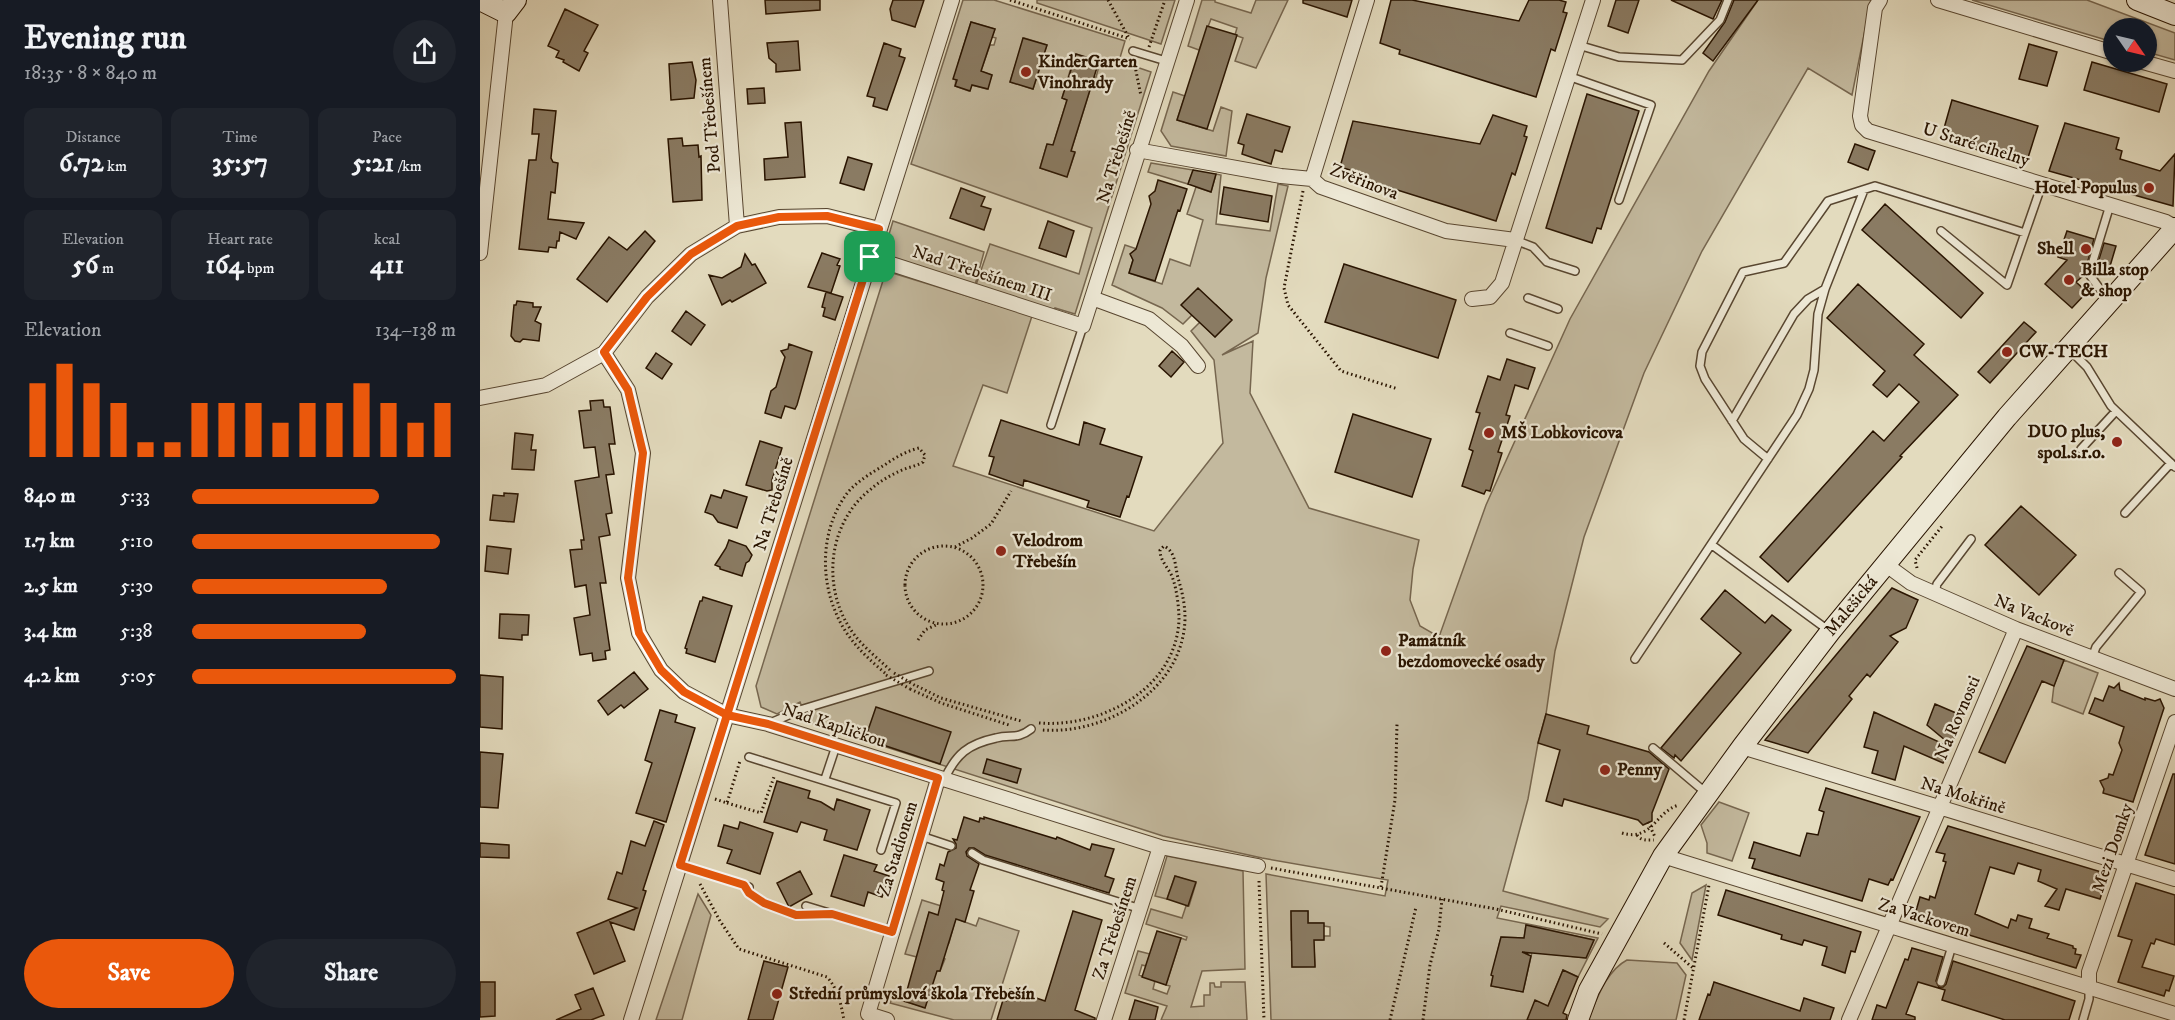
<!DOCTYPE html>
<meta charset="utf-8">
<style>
:root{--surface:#171b24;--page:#20242c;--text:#f1f3f6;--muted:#9ea1a6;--accent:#ea580c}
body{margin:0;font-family:"IM FELL DW Pica",serif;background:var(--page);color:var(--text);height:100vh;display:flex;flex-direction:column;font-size:22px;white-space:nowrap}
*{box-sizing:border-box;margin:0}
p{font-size:20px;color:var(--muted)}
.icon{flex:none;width:33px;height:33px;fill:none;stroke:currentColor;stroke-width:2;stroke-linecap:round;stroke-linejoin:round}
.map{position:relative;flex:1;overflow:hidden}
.details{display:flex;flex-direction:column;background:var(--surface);width:480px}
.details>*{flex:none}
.needle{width:39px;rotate:124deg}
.fabs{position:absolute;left:1623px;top:18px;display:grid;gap:12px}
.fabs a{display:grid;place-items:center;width:54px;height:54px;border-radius:50%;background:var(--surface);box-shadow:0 2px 4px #0004;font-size:30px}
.pin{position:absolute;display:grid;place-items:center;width:51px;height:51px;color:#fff;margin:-26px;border-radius:12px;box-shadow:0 3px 9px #0006}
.round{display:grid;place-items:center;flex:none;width:63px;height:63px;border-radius:32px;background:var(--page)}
.headline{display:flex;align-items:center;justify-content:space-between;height:102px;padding:0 24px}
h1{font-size:33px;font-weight:700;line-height:45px}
.metrics{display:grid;grid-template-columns:repeat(3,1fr);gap:9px;height:102px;padding:6px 24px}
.metrics div{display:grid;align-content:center;border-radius:12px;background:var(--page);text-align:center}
.metrics b{font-size:26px;font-weight:700}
.metrics small{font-size:16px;font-weight:400}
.metrics p{font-size:16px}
.chart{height:168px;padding:12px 24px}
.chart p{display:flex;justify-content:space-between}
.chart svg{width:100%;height:108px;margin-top:6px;stroke:var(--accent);stroke-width:6}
.cta{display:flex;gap:12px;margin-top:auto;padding:12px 24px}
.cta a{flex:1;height:69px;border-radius:36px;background:var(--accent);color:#fff;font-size:24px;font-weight:700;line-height:69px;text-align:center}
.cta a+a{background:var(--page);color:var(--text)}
ul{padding:0 24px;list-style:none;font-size:20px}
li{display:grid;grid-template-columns:96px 72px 1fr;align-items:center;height:45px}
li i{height:15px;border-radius:8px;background:var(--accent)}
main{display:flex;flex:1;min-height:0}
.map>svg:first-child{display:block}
</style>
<main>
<section class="details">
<div class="headline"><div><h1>Evening run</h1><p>18:35 · 8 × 840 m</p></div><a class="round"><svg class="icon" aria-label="share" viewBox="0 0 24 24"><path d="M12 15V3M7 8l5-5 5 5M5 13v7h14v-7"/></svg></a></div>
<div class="metrics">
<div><p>Distance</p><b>6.72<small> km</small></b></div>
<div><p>Time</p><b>35:57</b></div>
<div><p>Pace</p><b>5:21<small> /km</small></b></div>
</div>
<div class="metrics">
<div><p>Elevation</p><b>56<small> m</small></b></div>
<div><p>Heart rate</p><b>164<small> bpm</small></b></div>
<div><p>kcal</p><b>411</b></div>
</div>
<div class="chart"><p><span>Elevation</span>134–138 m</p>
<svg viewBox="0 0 160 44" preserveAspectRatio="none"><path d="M5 44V14M15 44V6M25 44V14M35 44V22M45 44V38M55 44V38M65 44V22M75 44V22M85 44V22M95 44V30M105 44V22M115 44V22M125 44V14M135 44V22M145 44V30M155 44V22"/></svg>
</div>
<ul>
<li><b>840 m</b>5:33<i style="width:71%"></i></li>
<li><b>1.7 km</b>5:10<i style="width:94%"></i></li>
<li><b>2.5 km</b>5:30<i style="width:74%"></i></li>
<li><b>3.4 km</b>5:38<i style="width:66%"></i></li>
<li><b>4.2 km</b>5:05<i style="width:100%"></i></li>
</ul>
<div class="cta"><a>Save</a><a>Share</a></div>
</section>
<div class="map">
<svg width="1695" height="1020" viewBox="0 0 1695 1020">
<rect width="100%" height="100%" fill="#e3dbbe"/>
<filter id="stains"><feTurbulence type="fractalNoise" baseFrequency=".00333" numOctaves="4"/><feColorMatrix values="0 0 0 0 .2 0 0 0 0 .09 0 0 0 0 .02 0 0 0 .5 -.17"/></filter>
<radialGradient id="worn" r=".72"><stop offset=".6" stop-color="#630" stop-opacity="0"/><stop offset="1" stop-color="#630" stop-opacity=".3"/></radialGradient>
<!-- green -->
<path fill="#c3b99e" stroke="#76664f" stroke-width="1.5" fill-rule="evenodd" d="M483,0H514L645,41L639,61L671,72L595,314L575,308L574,311L496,285L510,244L599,274L612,228L431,164ZM491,22L515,29L512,37L516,38L514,45H510L501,71L478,64ZM544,38L567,45L564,53L568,55L565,61H562L553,89L530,82ZM595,54L618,61L616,69L618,70L616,77H614L591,151L595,153L587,176L560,168L567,144L573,145L587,100L582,98ZM478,64L512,75L507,89L492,85L489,91L475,86Z
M557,0H695L681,44L557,3Z
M722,0H735V2L771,13L776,0H808L776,68L755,61L763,38L755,35L757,28L731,19L719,50L708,46Z
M1278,0H1391L1372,95L1328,68L1222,251L1164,373L1104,537L1075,651L1066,714L1058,743L1048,799L1023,891L1128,919L1120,927L1021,906L1017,918L1118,938L1098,977L1083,970L1068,1006L1047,1020H791L786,874L905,896L908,880L782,858L683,836L328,722L320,702L297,714L281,707L276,686L406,271L552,316L527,393L503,385L473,466L674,531L743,443L734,360L711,331L720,322L735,337L751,320L736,305L712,315L703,324L682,308L632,285L645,245L657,249L651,254L653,260L649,273L682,284L690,259L710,266L723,220L707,214L716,187L731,192L736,174L741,175L736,224L790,231L798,184L808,186L786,278L778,333L742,355L773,341L770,393L829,508L939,540L933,569L930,600L940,626L959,637L1006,505L1090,319L1229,71ZM811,911H828V923H843L844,926L850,927V936H844L843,940H811ZM1046,925L1114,940L1106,958L1052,952L1043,992L1011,986L1013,976L1012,975L1021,937L1044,938ZM834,946L835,966L812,967V947Z
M1492,0H1607L1695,33V60L1667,52L1666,28H1634L1633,42Z
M693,92L705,96L697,120L733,131L741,107L752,111L746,156L691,146L681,131Z
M671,163L713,170L708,184L668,172Z
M413,221L504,252L495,285L410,258L404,251Z
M1584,660L1618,673L1603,714L1572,702L1574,685Z
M1239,802L1269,813L1252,861L1227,853V843L1221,825Z
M687,856L763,871L765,969L722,971L711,1007L724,1006V995H730V983H734L735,987H741V982H765L767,1020H681L687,1006L645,993L658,951L670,954L666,966L662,965L659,975L675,981L673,989L687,994L690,986L686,985L701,938L706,940L707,937L666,924L671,909L702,918L706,906H709L716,883L695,876L687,899L675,896Z
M1226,885L1212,960L1200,943L1212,893Z
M218,894L231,915L202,1020H176Z
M442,900L484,913L482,921L496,926L499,918L539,931L511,1020H474L410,1003L412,998L445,1007L456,970L460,971L465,959L460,957L469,943L475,921L449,913L437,957L425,954Z
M1147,960L1197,963L1206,975L1196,1020H1108C1117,999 1126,971 1147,960Z"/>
<!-- building -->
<path fill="#8a7b63" stroke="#291400" stroke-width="1.5" d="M285,0H340V10L286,14Z
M413,0H444L435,27L412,20L410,9Z
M823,0H872L867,17L823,3Z
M911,0H932L1039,21L1049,0H1079L1086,2L1083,12L1087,13L1075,51L1071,49L1056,97L919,54L920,50L900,43Z
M1136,0H1159L1148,33L1128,26Z
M1191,0H1242L1233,19Z
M1254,0H1278L1233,61L1223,53L1245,22Z
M85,9L118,25L104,51L108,53L99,71L83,62L84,60L76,57L79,51L68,46Z
M491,22L515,29L501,71L512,75L508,89L492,85L490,91L475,86L477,80L473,79Z
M727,26L757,35L727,129L697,120Z
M543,38L567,45L553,89L530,82Z
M318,41L320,70L296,72V64L289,58L287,43Z
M404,43L421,49L419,56L425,58L407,110L393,106L395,98L387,96Z
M1549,44L1577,52L1567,86L1539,79Z
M596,54L619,61L591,151L595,152L587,177L560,168L567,144L573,145L587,100L582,98Z
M212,62L216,80L214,98L191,100L189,64Z
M1612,62L1687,84L1679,112L1604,90Z
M284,88L285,103L268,104L267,89Z
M1107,94L1159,111L1121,229L1117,228L1112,243L1066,228Z
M1472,100L1558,126L1546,164L1461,139Z
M54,109L76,111L71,158L73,162L78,163L75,193L71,192L68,219L104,223L96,239L80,232L79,241H77L76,248L69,247L68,252L39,249L49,160H56L59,134H52Z
M767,114L810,127L802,152L795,150L791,164L762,154L764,145L758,143Z
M1013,115L1047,126L1044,136L1047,137L1035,175L1032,173L1016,221L879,178L880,173L860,167L873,121L1000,144Z
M321,122L325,177L285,180L284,159L308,157L305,123Z
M1585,123L1639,138L1636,149L1642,151L1640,159L1680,171L1695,154L1693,206L1569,171Z
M202,138L203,146L218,145L219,157L221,156L222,200L193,202L188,139Z
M1375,144L1395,151L1388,170L1368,162Z
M368,157L392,164L384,190L360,183Z
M713,170L736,174L731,192L708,184Z
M678,180L707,189L700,211L698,210L675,281L649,273L653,260L650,254L656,249L671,204L669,196L675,191Z
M744,187L792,196L788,222L740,214Z
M481,188L505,197L501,206L511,209L504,230L470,218Z
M1405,204L1503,293L1481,318L1382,230Z
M568,221L594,231L586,257L559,248Z
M165,231L175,241L127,302L97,279L129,237L147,250Z
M1587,231L1614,239L1604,275L1596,282L1607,292L1592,308L1565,284L1587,260L1578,257Z
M1624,243L1636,246L1628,273L1616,269Z
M342,253L360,259L357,265L360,266L351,293L328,287Z
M265,254L272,265L275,264L286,283L252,302L250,300L242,305L229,275L242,278L261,267Z
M864,264L976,300L958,358L845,322Z
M1378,284L1444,344L1434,355L1478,395L1420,456L1422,457L1308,582L1280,557L1393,431L1404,441L1439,402L1419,384L1407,397L1393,385L1405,371L1347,318Z
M718,288L752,320L735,337L701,305Z
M346,292L363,297L355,320L343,316L345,308L342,307Z
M37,301L53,303V307H61L55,321L61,324L59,341L43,339L40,342L35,341L31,336L34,305H36Z
M206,311L225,325L211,345L192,331Z
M1544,322L1556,332L1510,383L1498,372Z
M309,344L332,352L317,405L315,409L305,406L301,418L285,413L291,391L296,387L305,357L301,351L308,349Z
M692,351L704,362L691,377L679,366Z
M176,353L192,364L182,379L166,368Z
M1027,359L1055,368L1048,389L1035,385L1026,415L1030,416L1018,452L1022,453L1010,491L1006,490L1004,494L982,486L993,451L989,449L1000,413L996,412L1008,376L1020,380Z
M123,400L124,407H130L135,444H129L134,474L126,475L132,513L126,514L130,535L119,537L126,583H120L130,650L125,651L126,659L113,661L112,653L100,655L94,618L110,615L106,585L95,587L90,550L102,549L101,540H104L95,481L119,477L115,447L104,448L99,411L111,410L110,401Z
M873,414L951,439L932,497L855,472Z
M521,420L599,445L604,422L625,429L620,444L662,457L649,497L647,496L640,517L607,507L609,501L544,480L543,486L509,474L514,457L509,456Z
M35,433L53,435L51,450H56L54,470L32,469Z
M280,441L302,448L292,480V490L287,491L266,485Z
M244,490L267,497L257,528L238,522L233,515L225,512L231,495L241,498Z
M24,493L38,494L34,522L10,520L13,495L24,496Z
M1541,506L1596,555L1559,595L1505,545Z
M249,540L266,546L272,555L269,561L266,563L262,576L240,569V567L235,565L246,548Z
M7,546L31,549L28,574L5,571Z
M1412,588L1438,600L1426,628L1410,636L1418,642L1390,677L1387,674L1369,696L1372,699L1328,753L1285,740Z
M1245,590L1285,623L1292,615L1311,630L1201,761L1195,755L1194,758L1181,748L1261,653L1221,619Z
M223,597L252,606L235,662L206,653L207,649L205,648L220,601H222Z
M20,614L49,615L48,635H42V640L19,638Z
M1547,646L1584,660L1574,686L1562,681L1525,763L1499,752Z
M154,672L168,689L144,708L141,705L128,715L118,701Z
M0,675L23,677L22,729L0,727Z
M1639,683L1640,690L1665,700V698L1675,701L1680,699L1684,708L1653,802L1623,793L1624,789L1620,781L1628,778L1629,774L1633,775L1642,750L1639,743L1644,727L1609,713L1615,698L1623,701L1629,686L1634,688Z
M1455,704L1483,716L1471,745L1447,725Z
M396,707L471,732L460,764L385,739Z
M180,710L197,715L195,722L215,728L186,822L156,813L172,763L165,760Z
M1394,712L1470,747L1463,763L1424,746L1415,780L1392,773L1398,751L1384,747Z
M1066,714L1109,726L1107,734L1169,752L1189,769L1172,813V821L1163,825L1158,820L1084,799L1082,806L1066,801L1080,750L1058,743Z
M0,752L23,754L18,808L0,807Z
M507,759L541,769L537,783L503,773Z
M1693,774H1695V864L1665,855Z
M297,781L330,791L328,798L341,802L354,810L357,799L390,810L377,850L344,840L347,830L321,822L317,832L284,822Z
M1346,788L1440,817L1413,880L1411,879L1408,885L1389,879L1382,901L1272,868L1275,859L1269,858L1274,842L1320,856L1327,833L1338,835L1344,812L1339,810Z
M484,817L499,822L500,818L504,819V817L576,839L577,837L610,850L612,844L634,849L625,876L634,879L629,893L505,855L494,848H489L486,852L487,856L499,864L490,890L494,891L485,922L476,919L460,971H457L445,1008L424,1001L449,912L458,915L464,891L462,890L464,882L456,879L460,864L464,866L468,852L476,848V844L473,839L477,840Z
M174,821L184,825L163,890L166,891L154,930L130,922L145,961L114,974L97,933L157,908L128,899L137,872L142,874L151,841L165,846Z
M260,822L293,833L280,874L247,863L252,850L238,846L244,825L258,829Z
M1468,826L1628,874L1620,899L1586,889L1579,910L1565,906L1577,889L1558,881L1561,870L1538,863L1534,874L1510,867L1495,914L1528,928L1531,919L1536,921L1538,915L1552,919L1549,928L1569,934L1567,938L1593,946V948L1596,949L1595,954L1601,955L1596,968L1434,918L1440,897L1449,900L1450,896L1455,898L1466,862L1463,861L1465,854L1456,852Z
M0,843L29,845V858L0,857Z
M364,855L397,865L394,871L409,876L402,897L388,892L384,906L351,896Z
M320,871L332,894L309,907L297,883Z
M695,876L716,882L708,906L687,899Z
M1656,883L1695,895V945L1676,939L1674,944L1671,943L1662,967L1694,976L1689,991L1686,990L1684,996L1638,982L1652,940L1638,936Z
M1246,890L1381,932L1375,952L1371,951L1365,973L1342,965L1347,947L1324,940L1322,945L1301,939L1302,935L1238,915Z
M593,911L622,920L595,1010L615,1018V1020H517L523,1000L526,1001L530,989L565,1001Z
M811,911H828V923H844V940H834L835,967H812Z
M1046,925L1114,940L1106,958L1042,952L1051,956L1043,992L1011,986L1013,976L1011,975L1021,937L1044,938Z
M677,931L701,938L686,985L662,977Z
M1432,948L1463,957L1456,981L1459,987H1463L1466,984L1473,961L1595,1001L1589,1020H1525L1462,1000L1465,990L1438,982L1426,1014L1435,1017V1020H1392L1397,1005L1406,1008L1425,959L1428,960Z
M284,961L308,967L293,1020H268Z
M1083,970L1098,977L1083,1013L1087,1015L1086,1020H1047L1055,1000L1068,1006Z
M0,982H15V1016L0,1017Z
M1234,982L1320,1011L1324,998L1354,1008L1350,1020H1219L1228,994L1230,995Z
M113,988L124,1015L111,1020H76L101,1009L95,995Z
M655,1000L678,1007L675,1020H649Z"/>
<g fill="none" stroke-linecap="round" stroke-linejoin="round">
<!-- lane casing -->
<g stroke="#584630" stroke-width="10">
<path id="lane" d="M1098,45L1139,57L1202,60L1240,20L1248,0
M653,51L686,61
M1088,76L1171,105L1139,200
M1630,205L1609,274L1622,292L1631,298
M1461,231L1527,285L1562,184
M1035,240L1053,247L1067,262L1095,271
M1048,298L1078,309
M1030,333L1068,346
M1589,349L1607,367L1631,406L1695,467
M1252,421L1314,314L1328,299L1345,289
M571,425L603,326
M1601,449L1636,411
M1288,459L1264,439L1225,379L1220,366L1222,352L1263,272L1304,263L1348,201L1395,186L1545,233
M1645,513L1691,463
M1232,545L1348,630
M1455,593L1457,584L1491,539
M1612,658L1616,647L1661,592L1639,573
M1155,659L1317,415L1329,389L1334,370L1338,314L1345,289L1384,190
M290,723L323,709L449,671
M1173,748L1225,792
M269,757L416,803L401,850
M345,779L356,746
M464,780C476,754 488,744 516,738C531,734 537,740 551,729
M441,836L471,846
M492,853L503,860L661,909
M200,865L269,887
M326,906L412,932
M1461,982L1472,946
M1603,1020L1609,999V987"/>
</g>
<!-- street casing -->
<g stroke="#584630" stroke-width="16">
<path id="street" d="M240,0L257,226
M1400,0L1395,8L1380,116L1382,125L1388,131L1686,222L1695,227
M1458,0L1634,53
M1663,62L1695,71
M657,150L801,176L832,179
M832,179L841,187L966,231L1035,240
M832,179L887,0
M0,253L26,13
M390,257L603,326L707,0
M612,298L669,319L702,346L718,366
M992,299L1010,297L1022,283L1113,0
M124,353L148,390L163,453L148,578L159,633L181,670L204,692L247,715L288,724L680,847L778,866
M0,398L66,385L124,353L167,297L211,254L257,226L299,217L347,216L399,229
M1405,564L1431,583L1536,629L1695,689
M1262,747L1695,879
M1183,856L1695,1014
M1609,987V972L1695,722
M151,1020L472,0
M407,1020L388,1014L458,779
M624,1020L680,847
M1369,1020L1536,629"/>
</g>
<!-- secondary casing -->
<g stroke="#291400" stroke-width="22">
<g id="secondary">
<path d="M0,0L26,13L36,0"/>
<path d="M1657,0L1695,15"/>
<path id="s1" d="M1098,1020L1109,990L1183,856L1262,747L1350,632L1527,417L1695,228"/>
</g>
</g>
<!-- path -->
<path stroke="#291400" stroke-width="3" stroke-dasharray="1.5 3" stroke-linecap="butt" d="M530,0L650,39
M628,0L649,38
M669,47L685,0
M654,61L661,96
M823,191L804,288L808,305L861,371L918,389
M425 585a39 39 0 1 1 78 0a39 39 0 1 1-78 0Z
M475,547L492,538L511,524L531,491
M1437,568L1435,560L1463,525
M438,640L445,630L458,624
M405,673C385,656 366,638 356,613C339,575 342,524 369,491C379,480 393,472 406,464C416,457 427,451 439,448L445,455L443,462C437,466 429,467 422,470C411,475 400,481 391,489C347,523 341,589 373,633C384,648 399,659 412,672
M437,686L461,698L541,721
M430,689L461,703L529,725
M559,723C621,728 696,689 699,620C699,608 697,591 693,579C690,569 680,562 680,550L684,546C696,552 695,566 698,578C702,591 705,604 705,618C704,689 627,735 562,730
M235,799L247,803L260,761
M247,803L281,813L294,777
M1168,822L1175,837
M1142,833C1172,842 1176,811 1199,805
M1157,835C1161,841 1167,840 1174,840
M791,868L1016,909L1122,934
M779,881L784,1020
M220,884L240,921L259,949L347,977C358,989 361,1004 364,1020
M901,887L915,800L917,724
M275,897L299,910L321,916
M1184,943L1213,968
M910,1020L936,907
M943,1020L950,965L959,929L962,899
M1204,1020L1229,885"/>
<!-- lane -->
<use href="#lane" stroke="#ede8d5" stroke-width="7"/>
<!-- street -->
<use href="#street" stroke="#ede8d5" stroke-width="14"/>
<!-- secondary -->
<use href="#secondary" stroke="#ede8d5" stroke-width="20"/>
<!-- path-bridge -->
<path stroke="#291400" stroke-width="3" stroke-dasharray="1.5 3" stroke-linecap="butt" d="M414,673L436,686
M406,675L430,689"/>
</g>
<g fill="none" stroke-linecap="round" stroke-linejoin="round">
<!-- route casing -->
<g stroke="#fff" stroke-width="12">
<path id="route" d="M390,257L399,229L347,216L299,217L257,226L211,254L167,297L124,352L148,390L163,453L148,578L159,633L181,670L204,692L247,715L200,865L264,885L269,893L284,903L316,915L352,914L412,932L458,778L288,724L247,715L390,257"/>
</g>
<!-- route -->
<use href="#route" stroke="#ea580c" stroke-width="8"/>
</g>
<!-- markers -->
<g fill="#8f2418" stroke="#ede8d5" stroke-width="2">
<circle cx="546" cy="72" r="6"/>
<circle cx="1669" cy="188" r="6"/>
<circle cx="1606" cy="249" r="6"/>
<circle cx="1589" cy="280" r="6"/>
<circle cx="1527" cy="352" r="6"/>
<circle cx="1009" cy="433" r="6"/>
<circle cx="1637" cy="442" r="6"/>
<circle cx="521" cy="551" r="6"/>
<circle cx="906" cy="651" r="6"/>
<circle cx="1125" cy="770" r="6"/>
<circle cx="297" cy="994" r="6"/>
</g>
<g text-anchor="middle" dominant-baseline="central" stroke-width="4.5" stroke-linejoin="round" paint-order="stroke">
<!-- poi labels -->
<g font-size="18" font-weight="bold" fill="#291400" stroke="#ede8d5" text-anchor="start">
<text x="558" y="62">KinderGarten<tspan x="558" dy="21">Vinohrady</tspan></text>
<text x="1657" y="188" text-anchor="end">Hotel Populus</text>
<text x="1594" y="249" text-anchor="end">Shell</text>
<text x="1601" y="270">Billa stop<tspan x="1601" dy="21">&amp; shop</tspan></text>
<text x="1539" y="352">CW-TECH</text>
<text x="1625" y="432" text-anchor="end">DUO plus,<tspan x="1625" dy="21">spol.s.r.o.</tspan></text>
<text x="1021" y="433">MŠ Lobkovicova</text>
<text x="533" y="541">Velodrom<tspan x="533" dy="21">Třebešín</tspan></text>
<text x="918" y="641">Památník<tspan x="918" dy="21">bezdomovecké osady</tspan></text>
<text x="1137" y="770">Penny</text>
<text x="309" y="994">Střední průmyslová škola Třebešín</text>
</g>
<!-- street labels -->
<g font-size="18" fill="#291400" stroke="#ede8d5">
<text transform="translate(230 115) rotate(-95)">Pod Třebešínem</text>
<text transform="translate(1496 145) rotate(17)">U Staré cihelny</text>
<text transform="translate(637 157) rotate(-73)">Na Třebešíně</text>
<text transform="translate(884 182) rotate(21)">Zvěřinova</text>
<text transform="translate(502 274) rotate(18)">Nad Třebešínem III</text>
<text transform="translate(294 504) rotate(-73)">Na Třebešíně</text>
<text stroke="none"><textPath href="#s1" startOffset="498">Malešická</textPath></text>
<text transform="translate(1554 616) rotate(22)">Na Vackově</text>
<text transform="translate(1478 718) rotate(-67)">Na Rovnosti</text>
<text transform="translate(354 726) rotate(18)">Nad Kapličkou</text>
<text transform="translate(1483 796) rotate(17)">Na Mokřině</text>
<text transform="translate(1633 848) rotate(-71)">Mezi Domky</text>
<text transform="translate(418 849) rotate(-73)">Za Stadionem</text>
<text transform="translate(1444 918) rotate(17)">Za Vackovem</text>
<text transform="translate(635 928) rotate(-72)">Za Třebešínem</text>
</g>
</g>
<rect width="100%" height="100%" filter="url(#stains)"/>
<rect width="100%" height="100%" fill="url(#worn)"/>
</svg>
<div class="fabs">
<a><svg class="needle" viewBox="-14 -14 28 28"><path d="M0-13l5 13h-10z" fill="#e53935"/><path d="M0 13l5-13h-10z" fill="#9ea1a6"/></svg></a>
</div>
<div class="pin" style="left:390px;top:257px;background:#1e9e55"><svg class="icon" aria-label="arrive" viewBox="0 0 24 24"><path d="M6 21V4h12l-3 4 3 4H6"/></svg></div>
</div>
</main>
